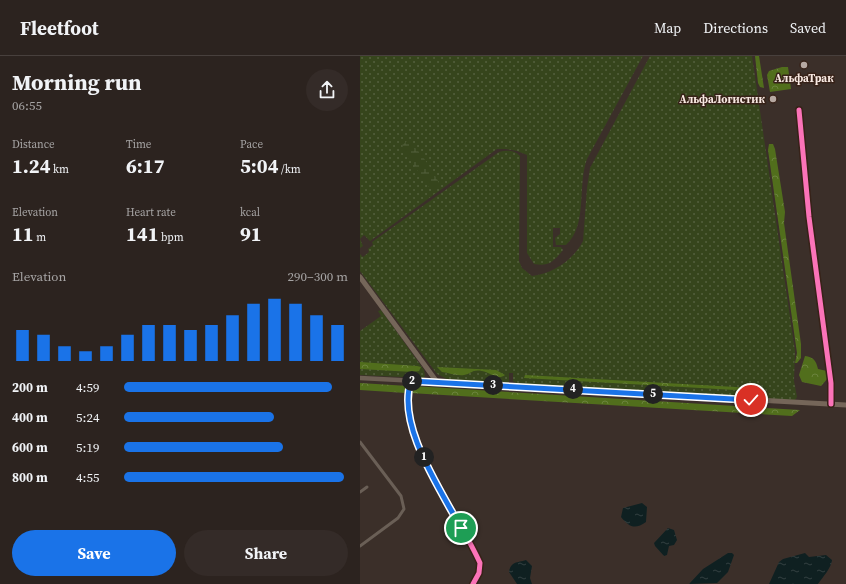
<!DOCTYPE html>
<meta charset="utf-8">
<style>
:root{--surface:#2c231f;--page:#342b28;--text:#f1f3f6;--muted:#a6a4a4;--line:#48403d;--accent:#1a73e8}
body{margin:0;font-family:"Source Serif 4",serif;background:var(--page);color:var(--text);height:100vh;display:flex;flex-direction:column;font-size:15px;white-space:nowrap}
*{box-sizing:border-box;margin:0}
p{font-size:13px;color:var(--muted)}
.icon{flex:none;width:22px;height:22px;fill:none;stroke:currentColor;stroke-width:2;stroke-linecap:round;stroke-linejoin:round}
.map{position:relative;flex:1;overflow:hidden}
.drawer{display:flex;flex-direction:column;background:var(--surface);width:360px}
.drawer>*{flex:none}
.pin{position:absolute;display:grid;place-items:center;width:34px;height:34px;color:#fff;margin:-17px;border:2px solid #fff;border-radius:50%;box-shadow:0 1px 4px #0007}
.km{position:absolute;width:20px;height:20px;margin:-10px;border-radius:50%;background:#222;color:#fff;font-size:11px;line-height:20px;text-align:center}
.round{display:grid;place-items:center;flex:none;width:42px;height:42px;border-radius:21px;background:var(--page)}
.overview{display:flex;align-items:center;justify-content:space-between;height:68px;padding:0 12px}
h1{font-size:22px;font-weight:700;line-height:30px}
.figures{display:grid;grid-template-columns:repeat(3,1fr);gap:6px;height:68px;padding:4px 12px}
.figures div{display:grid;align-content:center}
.figures b{font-size:20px;font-weight:700}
.figures small{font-size:11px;font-weight:400}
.figures p{font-size:11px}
.chart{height:112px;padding:8px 12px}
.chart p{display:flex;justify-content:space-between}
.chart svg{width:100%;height:72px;margin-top:4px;stroke:var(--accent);stroke-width:6}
.primary-button{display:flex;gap:8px;margin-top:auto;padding:8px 12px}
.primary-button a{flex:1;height:46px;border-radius:24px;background:var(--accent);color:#fff;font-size:16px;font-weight:700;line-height:46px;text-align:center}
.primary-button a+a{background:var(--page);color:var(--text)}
ul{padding:0 12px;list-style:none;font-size:13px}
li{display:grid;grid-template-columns:64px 48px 1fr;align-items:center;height:30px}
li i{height:10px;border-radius:5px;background:var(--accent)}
header{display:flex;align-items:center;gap:24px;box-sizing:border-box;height:56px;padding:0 20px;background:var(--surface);border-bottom:1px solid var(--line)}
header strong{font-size:19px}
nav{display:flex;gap:22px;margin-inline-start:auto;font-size:14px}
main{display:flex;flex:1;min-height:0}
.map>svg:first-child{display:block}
</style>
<header>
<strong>Fleetfoot</strong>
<nav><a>Map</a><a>Directions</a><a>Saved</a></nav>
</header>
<main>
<section class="drawer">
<div class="overview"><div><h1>Morning run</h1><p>06:55</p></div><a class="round"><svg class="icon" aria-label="share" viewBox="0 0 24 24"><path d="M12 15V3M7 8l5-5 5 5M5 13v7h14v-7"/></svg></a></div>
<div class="figures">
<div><p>Distance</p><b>1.24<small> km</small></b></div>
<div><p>Time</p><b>6:17</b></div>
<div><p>Pace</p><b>5:04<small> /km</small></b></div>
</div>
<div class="figures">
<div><p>Elevation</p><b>11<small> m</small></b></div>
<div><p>Heart rate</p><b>141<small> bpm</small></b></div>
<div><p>kcal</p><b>91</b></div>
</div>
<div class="chart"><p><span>Elevation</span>290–300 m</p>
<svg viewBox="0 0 160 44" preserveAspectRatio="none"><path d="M5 44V25M15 44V28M25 44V35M35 44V38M45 44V35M55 44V28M65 44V22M75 44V22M85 44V25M95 44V22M105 44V16M115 44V9M125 44V6M135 44V9M145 44V16M155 44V22"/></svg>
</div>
<ul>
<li><b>200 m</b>4:59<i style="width:93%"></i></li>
<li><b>400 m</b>5:24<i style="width:67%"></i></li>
<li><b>600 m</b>5:19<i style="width:71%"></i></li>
<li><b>800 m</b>4:55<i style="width:98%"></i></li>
</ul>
<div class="primary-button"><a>Save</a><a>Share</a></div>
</section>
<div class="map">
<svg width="486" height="528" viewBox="0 0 486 528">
<defs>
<pattern id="grass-dots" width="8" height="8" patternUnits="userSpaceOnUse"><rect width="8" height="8" fill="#36451c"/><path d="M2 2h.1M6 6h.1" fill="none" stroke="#54603d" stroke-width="1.8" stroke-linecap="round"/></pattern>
<pattern id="forest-crowns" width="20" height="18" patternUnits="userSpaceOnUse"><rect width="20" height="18" fill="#516e1c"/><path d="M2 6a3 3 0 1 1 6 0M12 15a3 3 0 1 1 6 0" fill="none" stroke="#6b833d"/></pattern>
<pattern id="wetland-marsh" width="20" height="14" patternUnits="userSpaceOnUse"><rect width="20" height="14" fill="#36451c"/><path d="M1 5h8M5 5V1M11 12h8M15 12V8" fill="none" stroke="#54603d"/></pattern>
<pattern id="water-ripples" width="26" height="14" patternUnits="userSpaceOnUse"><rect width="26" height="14" fill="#0f2021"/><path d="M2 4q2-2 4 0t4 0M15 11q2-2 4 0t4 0" fill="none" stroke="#334041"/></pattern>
</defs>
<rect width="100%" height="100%" fill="#3b2f29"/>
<!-- grass -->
<path fill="url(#grass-dots)" d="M0,0H283L227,103C217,130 228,169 206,189H196L195,182L200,178V172H193V191H201L203,194C194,205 189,211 174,208L167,197V99L157,95L146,93H137L10,185L4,179L0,183L3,190L0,192Z
M290,0H392L435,295L434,325L437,341L435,344H427L157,328L153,325V317H149V326L145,328L87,323L77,318L0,215V198L3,201L9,196L8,193L13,189L12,186L139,96C147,94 154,94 160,100L159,205L162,212L172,220C193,218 214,203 223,185L227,132L230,112Z
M21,254L64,314L65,320L63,322L0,319V275L21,260L18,255Z"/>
<!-- forest -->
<path fill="url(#forest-crowns)" d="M395,0H399L404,32L400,31L398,27Z
M422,11H428L431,33L410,36L407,19L409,15Z
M409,88H413L415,93L425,156L424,167L441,288V302L437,307H435L437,297L408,94Z
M445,300C453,301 456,304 458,313L467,315L468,322L461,330L442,326L439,319Z
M0,306L57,310L61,311L59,315L53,316L0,313Z
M77,311L136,314L145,319C137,325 130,316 122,315C112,313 111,318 104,319C97,320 89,317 82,316Z
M165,319L393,332V335L164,322Z
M0,327L48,330L46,337L0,334Z
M52,330L440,354L432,360L50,337Z"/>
<!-- wetland -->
<path fill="url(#wetland-marsh)" d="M47,85C58,91 73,115 79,127L74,132L69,131L45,97L42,89Z"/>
<!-- water -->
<path fill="url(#water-ripples)" d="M282,447L287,451L286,466C275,474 269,471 261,461L263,452Z
M308,472L314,474L317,484L314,489L309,490L307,499L304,500L295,490L294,487Z
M368,497H372L374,499L368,516L357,527L329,528L343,513Z
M445,497L449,501L466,499L472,504C472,511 462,522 458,528H409L419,506L423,503Z
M166,504L172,510L170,522L172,528H157L149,516C151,505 157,507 166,504Z"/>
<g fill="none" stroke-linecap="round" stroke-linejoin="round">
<!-- street -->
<path stroke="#6a5f56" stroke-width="3" d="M439,54L449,161L471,327V348
M51,325C33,376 100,460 120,507L119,517L113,528
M0,386L41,440L44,453L38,462L0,490
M0,436L7,431"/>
<!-- secondary -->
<path stroke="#6d5f54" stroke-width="4.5" d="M0,322L77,326"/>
<!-- primary -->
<path stroke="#756659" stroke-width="5" d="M0,221L77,326L486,349"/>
<!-- cycleway casing -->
<g stroke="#372218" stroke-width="8">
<path id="cycleway" d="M439,54L449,161L471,327V348
M51,325C33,376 100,460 120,507L119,517L113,528"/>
</g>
<!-- cycleway -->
<use href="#cycleway" stroke="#fb73b8" stroke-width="5"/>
</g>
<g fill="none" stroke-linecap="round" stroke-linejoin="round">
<!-- route casing -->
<g stroke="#fff" stroke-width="8">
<path id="route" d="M101,472C81,434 36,369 51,325L391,344"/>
</g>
<!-- route -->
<use href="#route" stroke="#1a73e8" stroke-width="5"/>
</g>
<!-- markers -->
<g fill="#b6a8a1" stroke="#372218" stroke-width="1.5">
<circle cx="444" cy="9" r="4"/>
<circle cx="413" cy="43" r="4"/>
</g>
<g text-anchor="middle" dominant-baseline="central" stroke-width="3" stroke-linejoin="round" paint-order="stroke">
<!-- poi labels -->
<g font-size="11" font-weight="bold" fill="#f8e9e2" stroke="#372218">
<text x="444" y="22">АльфаТрак</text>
<text x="405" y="43" text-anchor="end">АльфаЛогистик</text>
</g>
</g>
</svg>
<div class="pin" style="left:101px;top:472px;background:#1e9e55"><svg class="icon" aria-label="arrive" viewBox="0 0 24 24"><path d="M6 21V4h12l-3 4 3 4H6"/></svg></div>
<div class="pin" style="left:391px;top:344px;background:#d93025"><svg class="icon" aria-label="check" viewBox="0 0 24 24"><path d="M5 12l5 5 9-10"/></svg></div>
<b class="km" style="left:64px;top:401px">1</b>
<b class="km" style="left:52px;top:325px">2</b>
<b class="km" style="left:133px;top:329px">3</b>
<b class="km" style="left:213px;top:333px">4</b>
<b class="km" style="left:293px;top:338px">5</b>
</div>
</main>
